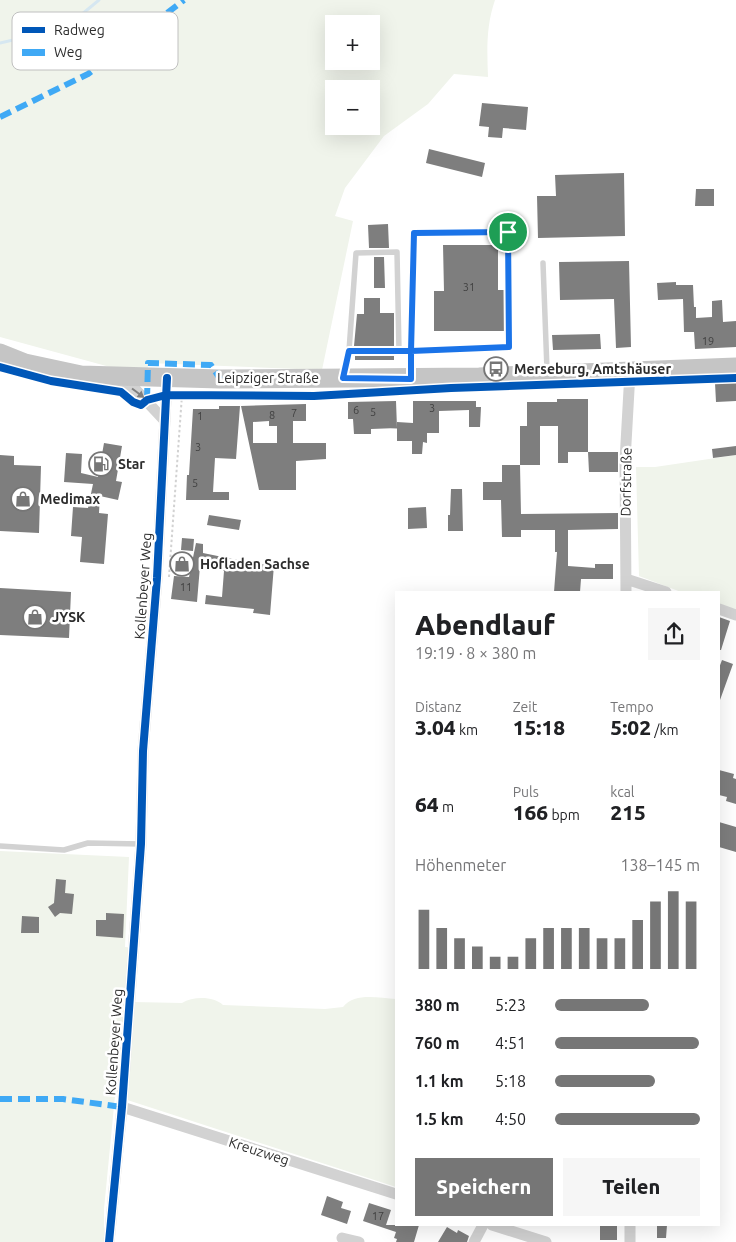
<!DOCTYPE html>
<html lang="de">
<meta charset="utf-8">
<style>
:root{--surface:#fff;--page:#f6f6f6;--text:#202124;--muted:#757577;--accent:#767676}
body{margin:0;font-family:Ubuntu,sans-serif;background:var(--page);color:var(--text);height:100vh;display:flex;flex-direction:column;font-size:19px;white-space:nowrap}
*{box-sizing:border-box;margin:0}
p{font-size:16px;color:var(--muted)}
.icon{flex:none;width:28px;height:28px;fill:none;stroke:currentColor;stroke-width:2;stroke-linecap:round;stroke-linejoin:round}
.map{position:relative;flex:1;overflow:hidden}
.side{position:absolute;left:395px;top:591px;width:325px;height:635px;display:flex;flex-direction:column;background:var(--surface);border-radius:0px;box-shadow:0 5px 20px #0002}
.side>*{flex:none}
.buttons{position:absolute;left:325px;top:15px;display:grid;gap:10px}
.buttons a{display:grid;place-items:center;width:55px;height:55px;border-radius:0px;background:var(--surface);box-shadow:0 5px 20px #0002;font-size:25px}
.pin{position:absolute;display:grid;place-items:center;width:42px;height:42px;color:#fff;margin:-21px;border:2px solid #fff;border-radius:50%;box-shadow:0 1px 5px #0007}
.round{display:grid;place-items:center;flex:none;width:52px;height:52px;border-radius:0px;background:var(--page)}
.head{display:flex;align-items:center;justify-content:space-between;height:85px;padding:0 20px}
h1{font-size:28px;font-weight:800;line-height:38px}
.stats{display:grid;grid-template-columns:repeat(3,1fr);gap:8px;height:85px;padding:5px 20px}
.stats div{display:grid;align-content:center}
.stats b{font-size:21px;font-weight:800}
.stats small{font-size:14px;font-weight:400}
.stats p{font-size:14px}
.chart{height:140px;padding:10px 20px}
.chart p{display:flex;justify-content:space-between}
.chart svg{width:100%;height:90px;margin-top:5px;stroke:var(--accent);stroke-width:6}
.action{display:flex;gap:10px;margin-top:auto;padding:10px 20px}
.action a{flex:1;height:58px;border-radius:0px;background:var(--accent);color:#fff;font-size:20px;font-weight:800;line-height:58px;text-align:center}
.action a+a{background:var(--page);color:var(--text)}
ul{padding:0 20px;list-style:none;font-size:16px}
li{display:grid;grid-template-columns:80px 60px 1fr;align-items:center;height:38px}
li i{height:12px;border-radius:6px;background:var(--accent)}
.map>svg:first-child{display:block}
</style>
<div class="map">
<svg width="736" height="1242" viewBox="0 0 736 1242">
<rect width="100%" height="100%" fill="#fff"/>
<!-- green -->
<path fill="#f0f4eb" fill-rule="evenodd" d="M0,0H495C486,26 487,50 488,77L454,74L428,104L384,136L345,188L335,216L353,221L322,370L148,363V368L110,367L0,337ZM334,24H371V61H334ZM334,89H371V126H334Z
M736,455V611L719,606V592H681L639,576L636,467H655Z
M0,851L129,857L125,947L137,948L133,1002L182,1003C193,996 214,996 223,1005L325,1009L343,1007C355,992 378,998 396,999V1187L115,1096L104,1209V1242H0Z"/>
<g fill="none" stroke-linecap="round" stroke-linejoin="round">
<!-- stream -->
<path stroke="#d6e7f1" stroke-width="3" d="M0,43L26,37L50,35L70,24L99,0"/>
</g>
<!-- building -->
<path fill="#7e7e7e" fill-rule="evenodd" d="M482,103L528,107L526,130L503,128L502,138L488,137L489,127L479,126Z
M429,149L485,163L482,177L426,163Z
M624,173L625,236L538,238L537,196H556L555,175Z
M696,189H714V206H695Z
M388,224L389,248H369L368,225Z
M443,245H498V290H504V331H434V291H444Z
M374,257H384L385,288H374Z
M629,261L631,347L616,348L614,299L560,300L559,262Z
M676,282V285H693L694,307H696V318L712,317V301L722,300L723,322L736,321V347L695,349L694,332H684L683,299L658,300L657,283Z
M364,298H380V313H394V346H354L357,314H364Z
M600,334L601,349L553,350L552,335Z
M355,356H394V360H355Z
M736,382V401L716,402L715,383Z
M557,399H588V452H568V463H558V426H540V465H520V426H527V402H557Z
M396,401L397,428L371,429V434H354L353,419H348V402Z
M413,401H476V407H481L480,427H469V410L439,411V433H427V443L423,442L422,454H412V441H397V422L413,423Z
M306,404V421H293V443H326V459L296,461V490H259L241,406ZM269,421V426H277V443H253V422Z
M219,406H240L236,459L215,458L213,492H229V500H186L187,475H189L193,409H219Z
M104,443L122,446L116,481L122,482L118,500L100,496L99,513L108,514L104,564L80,562L82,537L71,536L73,507L88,508L93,484L64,482L66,453L82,454L81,473L98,477Z
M736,446V455L713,458L712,449Z
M588,452H618V472H589Z
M0,455L14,456V465L41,466L39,533L0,531Z
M502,465H520L521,514L618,513V529L568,530V566L595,568V564H613V579H581L580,592H554L557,552H555V530H521V537H502L501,500H483V482H502Z
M451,489H462L463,531H448V515H450Z
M426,507L427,528L408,529V508Z
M209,515L241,520L239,530L207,525Z
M182,538L194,539L193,551L181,550Z
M196,543L203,544V553L252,563L274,565L270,615L253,613L254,609L205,604L206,595L222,597L224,571L200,566L197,602L171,599L174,576L189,577Z
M0,588L71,592L69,638L0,635Z
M719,617L730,621L721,650H719Z
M722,660L733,664L720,700H719V668Z
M719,770L734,774L733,778L736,779V804L726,801L727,797L719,795Z
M719,822L736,827V852L719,847Z
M56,879L66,880L65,893L74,894L72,914L60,913L55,917L48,907L54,903Z
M106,913L124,914L123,938L96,936V920H106Z
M22,916L39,917V933H21Z
M327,1196L343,1202L341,1208L351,1211L347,1224L321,1215Z
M369,1203L391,1210L386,1225H419L414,1242H396L397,1239L394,1238L396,1232L363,1221Z
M600,1225H617V1240H600Z
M657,1225H667L666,1238H657Z
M447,1227L457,1233L458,1230L469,1236L467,1242H438Z"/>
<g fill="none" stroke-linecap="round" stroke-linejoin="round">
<!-- path -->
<path stroke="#d2d2d2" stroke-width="2" stroke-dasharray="2.5 2.5" stroke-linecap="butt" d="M169,577L182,395"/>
<!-- service -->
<path stroke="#d2d2d2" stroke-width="5.5" d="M543,263L547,370
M349,351H399
M343,376L349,351L356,253L397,252L399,351H411L509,347L508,232L414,233L413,339L411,374
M0,846L64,850L88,843L141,844"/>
<!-- minor -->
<path stroke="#d2d2d2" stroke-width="11" d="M112,380L136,390L165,421
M626,579L666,592
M626,592L625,461L630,372
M719,609L736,615
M122,1107L396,1194
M492,1225L546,1242
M630,1225V1242
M342,1238L359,1242
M109,1242L122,1107L141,844L143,751L157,578L167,378
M474,1242L483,1225"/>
<!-- primary -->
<path stroke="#c5c5c5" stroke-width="19" d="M0,353L25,363L81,375L220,379L479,377L736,367"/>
<!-- quiet -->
<path stroke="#3fa9f5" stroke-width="6" stroke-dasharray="12 6" stroke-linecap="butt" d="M0,117L88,74L184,0
M147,400L148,363L211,365L220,379
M0,1099H63L122,1107"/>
<!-- cycleway casing -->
<g stroke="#fff" stroke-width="11">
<path id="cycleway" d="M0,367L51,381L121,392L133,402L141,405L147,400L166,395L314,396L451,388L736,378
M109,1242L122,1107L141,844L143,751L157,578L167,378"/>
</g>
<!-- cycleway -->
<use href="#cycleway" stroke="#0057b8" stroke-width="8"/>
</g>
<!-- one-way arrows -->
<defs><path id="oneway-solid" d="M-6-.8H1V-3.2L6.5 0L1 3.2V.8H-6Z" transform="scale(1.25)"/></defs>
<use fill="#808080" href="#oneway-solid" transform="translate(138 393) rotate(37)"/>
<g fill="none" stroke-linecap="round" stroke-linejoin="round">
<!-- route casing -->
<g stroke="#fff" stroke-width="10">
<path id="route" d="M508,232L414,233L411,351H349L343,378L411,379V351L509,347L508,232"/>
</g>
<!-- route -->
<use href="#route" stroke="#1a73e8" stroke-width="6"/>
</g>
<!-- icons -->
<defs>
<g id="bus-ring" transform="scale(1.25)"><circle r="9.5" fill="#fff" stroke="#767676" stroke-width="1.5"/><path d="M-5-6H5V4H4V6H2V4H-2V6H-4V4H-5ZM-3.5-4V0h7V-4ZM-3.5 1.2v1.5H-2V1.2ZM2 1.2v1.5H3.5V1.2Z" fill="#767676"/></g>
<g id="fuel-ring" transform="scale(1.25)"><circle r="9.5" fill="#fff" stroke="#767676" stroke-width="1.5"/><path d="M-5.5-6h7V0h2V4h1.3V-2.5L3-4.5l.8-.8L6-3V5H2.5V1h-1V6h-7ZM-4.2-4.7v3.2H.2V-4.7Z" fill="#767676"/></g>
<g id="shop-ring" transform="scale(1.25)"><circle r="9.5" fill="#fff" stroke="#767676" stroke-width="1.5"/><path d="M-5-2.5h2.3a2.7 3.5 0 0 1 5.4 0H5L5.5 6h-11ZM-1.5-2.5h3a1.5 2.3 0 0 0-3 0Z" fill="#767676"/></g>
</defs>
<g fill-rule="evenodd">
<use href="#bus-ring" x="496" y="369"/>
<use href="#fuel-ring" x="101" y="464"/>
<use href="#shop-ring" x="23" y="499"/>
<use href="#shop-ring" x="182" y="564"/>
<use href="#shop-ring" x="35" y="617"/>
</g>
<g text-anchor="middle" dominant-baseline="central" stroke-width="5" stroke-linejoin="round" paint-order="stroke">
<!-- number labels -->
<g font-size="11" fill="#414141">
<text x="469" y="287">31</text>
<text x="708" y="341">19</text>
<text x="432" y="408">3</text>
<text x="356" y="410">6</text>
<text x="373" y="412">5</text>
<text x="294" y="413">7</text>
<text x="272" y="415">8</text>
<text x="200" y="416">1</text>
<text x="198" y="447">3</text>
<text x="195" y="483">5</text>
<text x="186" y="587">11</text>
<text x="378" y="1216">17</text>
</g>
<!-- poi labels -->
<g font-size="14" font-weight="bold" fill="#2d2d2d" stroke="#fff" text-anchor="start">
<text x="514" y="369">Merseburg, Amtshäuser</text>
<text x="118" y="464">Star</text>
<text x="40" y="499">Medimax</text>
<text x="200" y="564">Hofladen Sachse</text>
<text x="52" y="617">JYSK</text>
</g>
<!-- street labels -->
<g font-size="14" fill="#2d2d2d" stroke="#fff">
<text x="268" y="378">Leipziger Straße</text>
<text transform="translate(626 482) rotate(-89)">Dorfstraße</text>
<text transform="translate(143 586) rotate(-86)">Kollenbeyer Weg</text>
<text transform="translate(114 1042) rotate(-86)">Kollenbeyer Weg</text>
<text transform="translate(259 1151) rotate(18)">Kreuzweg</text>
</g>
</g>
<!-- legend -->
<rect x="12" y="12" width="166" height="58" rx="8" fill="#fff" stroke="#c0c0c0" stroke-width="1"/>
<rect x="22" y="27" width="23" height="6" fill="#0057b8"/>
<rect x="22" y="49" width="23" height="7" fill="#3fa9f5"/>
<g font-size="14" fill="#2d2d2d">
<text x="54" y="35">Radweg</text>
<text x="54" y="57">Weg</text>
</g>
</svg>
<div class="buttons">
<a>+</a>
<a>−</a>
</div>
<div class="pin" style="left:508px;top:232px;background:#1e9e55"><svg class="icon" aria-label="arrive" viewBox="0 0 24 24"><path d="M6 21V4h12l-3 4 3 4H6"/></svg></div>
<section class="side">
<div class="head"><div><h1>Abendlauf</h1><p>19:19 · 8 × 380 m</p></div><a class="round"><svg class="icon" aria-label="share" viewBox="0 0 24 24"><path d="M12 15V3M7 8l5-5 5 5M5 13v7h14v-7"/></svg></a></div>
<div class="stats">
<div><p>Distanz</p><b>3.04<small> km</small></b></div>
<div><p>Zeit</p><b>15:18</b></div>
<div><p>Tempo</p><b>5:02<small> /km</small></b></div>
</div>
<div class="stats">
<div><b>64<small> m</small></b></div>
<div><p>Puls</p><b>166<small> bpm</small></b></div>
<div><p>kcal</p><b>215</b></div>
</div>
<div class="chart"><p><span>Höhenmeter</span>138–145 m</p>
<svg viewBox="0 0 160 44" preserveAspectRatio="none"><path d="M5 44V15M15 44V24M25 44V29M35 44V33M45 44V38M55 44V38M65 44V29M75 44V24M85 44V24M95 44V24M105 44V29M115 44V29M125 44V20M135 44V11M145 44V6M155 44V11"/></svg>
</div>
<ul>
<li><b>380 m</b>5:23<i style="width:65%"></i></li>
<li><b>760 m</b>4:51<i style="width:99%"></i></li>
<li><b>1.1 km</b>5:18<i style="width:69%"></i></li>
<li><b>1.5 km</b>4:50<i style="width:100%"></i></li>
</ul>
<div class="action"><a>Speichern</a><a>Teilen</a></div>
</section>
</div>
